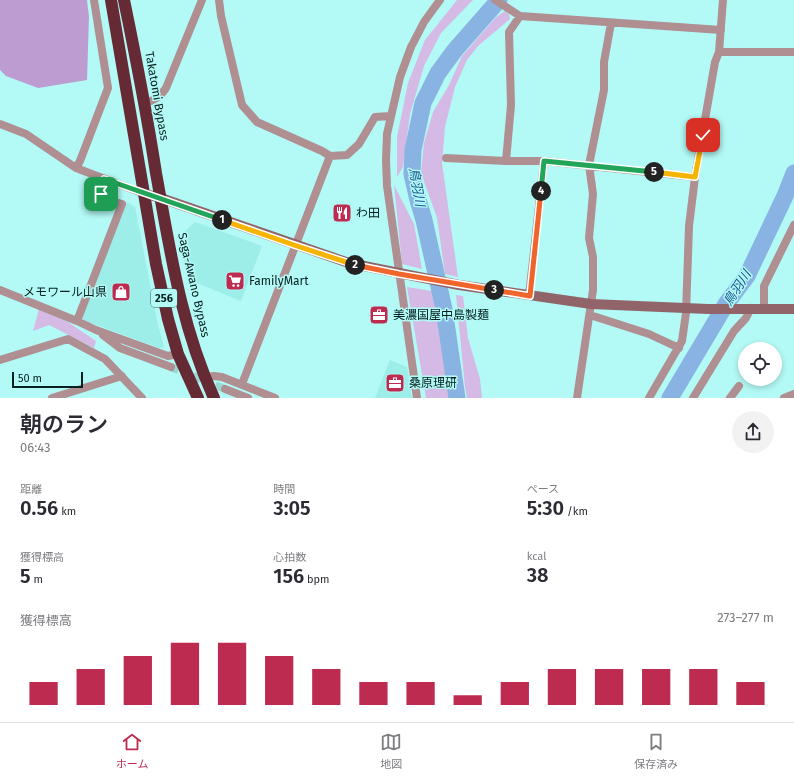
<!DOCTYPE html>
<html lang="ja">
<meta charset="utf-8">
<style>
:root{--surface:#fff;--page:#f2f2f3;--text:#2b2b33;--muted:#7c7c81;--line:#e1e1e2;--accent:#bd2c50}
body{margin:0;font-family:"Fira Sans","Noto Sans JP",sans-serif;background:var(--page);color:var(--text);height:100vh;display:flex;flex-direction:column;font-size:15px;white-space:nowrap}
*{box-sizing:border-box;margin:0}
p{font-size:13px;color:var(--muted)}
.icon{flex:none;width:22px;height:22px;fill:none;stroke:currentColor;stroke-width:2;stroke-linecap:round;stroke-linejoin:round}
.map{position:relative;height:398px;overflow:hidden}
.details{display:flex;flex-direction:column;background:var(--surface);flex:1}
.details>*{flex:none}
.buttons{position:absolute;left:738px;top:342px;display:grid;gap:8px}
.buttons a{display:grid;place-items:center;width:44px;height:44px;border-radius:50%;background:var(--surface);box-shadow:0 2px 6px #0003;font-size:20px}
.scale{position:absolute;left:12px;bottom:10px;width:71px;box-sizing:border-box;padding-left:4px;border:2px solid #042020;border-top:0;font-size:11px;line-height:14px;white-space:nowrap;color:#042020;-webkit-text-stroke:3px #b3f9f5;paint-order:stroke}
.pin{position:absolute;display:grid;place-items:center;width:34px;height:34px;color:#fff;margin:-17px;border-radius:8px;box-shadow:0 2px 6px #0006}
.km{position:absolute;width:20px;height:20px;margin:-10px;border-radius:50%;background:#222;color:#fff;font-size:11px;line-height:20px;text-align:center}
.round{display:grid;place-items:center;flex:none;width:42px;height:42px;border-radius:21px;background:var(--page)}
.summary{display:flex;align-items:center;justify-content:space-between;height:68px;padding:0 20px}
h1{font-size:22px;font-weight:600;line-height:30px}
.stats{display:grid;grid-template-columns:repeat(3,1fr);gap:6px;height:68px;padding:4px 20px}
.stats div{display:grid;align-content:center}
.stats b{font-size:20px;font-weight:600}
.stats small{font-size:11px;font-weight:400}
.stats p{font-size:11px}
.chart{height:112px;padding:8px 20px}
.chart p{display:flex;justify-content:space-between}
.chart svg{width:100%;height:72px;margin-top:4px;stroke:var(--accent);stroke-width:6}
.menu{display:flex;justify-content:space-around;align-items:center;height:56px;border-top:1px solid var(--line);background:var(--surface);font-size:11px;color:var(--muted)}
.menu a{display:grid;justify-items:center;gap:2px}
.menu .on{color:var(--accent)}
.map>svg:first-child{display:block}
</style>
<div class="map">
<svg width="794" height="398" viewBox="0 0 794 398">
<rect width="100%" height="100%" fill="#b3f9f5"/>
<!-- built -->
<path fill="#9dede9" d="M127,202L135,207L158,325L164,347L159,348L83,320L82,311Z
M195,222L262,246L241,301L187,279L180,236Z
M390,360L407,367L412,398H375Z"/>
<!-- green -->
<path fill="#d5bae6" d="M457,0H473L441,33L424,66L410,114L403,167L397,177V137L408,83L425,40Z
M505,11L509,14L510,19L478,46L467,60L455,87L445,127L442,163L458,277L445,274L437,218L421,173L424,143L433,112L449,85L462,56L496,17Z
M394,185L414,224L422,269L402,264Z
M407,287L432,291L439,308L449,398H426Z
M456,295L463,296L468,338L480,379L482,398H467L465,387Z
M39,309L68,322L96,341L94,348L49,325L33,331Z"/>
<!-- forest -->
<path fill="#bd9cd2" d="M0,0H87L89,17L87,80L38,88L6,76L0,70Z"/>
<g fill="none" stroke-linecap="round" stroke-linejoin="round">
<!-- river -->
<path stroke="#88b3e3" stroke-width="17" d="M457,398L444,309L424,220L418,200L412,174L413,150L423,103L438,73L455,50L499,0
M670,398L726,304L747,276L785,196L794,173"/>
<!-- street-tunnel -->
<path stroke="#99d8d5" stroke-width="8" stroke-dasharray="8 4" stroke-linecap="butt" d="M171,367L225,389"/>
<!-- street -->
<path stroke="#af8f92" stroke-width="8" d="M219,0L221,16L242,105L257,122L322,151L330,156L347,155L359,144L375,117L391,116
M495,0L520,16L721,30
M719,52H794
M145,103C155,100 160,97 166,88L202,0
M0,124L26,134L76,168L145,194
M446,158L506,161H544L695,177
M506,161L511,105L509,32L520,16
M76,168L80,161L108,88L94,0
M0,290L77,321L96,330L168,356L178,354
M529,296L544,161
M764,308V286L794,225
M590,315L649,334L679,348
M77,321L122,204C116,202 100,199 100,192C99,188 102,182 104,179
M103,335L120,348L171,367
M0,360L68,339L105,359L142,398
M204,377L214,376L222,377L275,398
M242,384L330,156
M225,389L248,398
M52,398L122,376
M417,398L387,186L386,160L387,134L400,77L411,47L424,22L440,0
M577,398L593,290V257L589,238L593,194L589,165L604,90V62L611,23
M649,398L682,341L686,313L689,226L695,177L715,62L719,52L723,0
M693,398L734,331L746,318L751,308
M730,398L739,386
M784,398L794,394"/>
<!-- secondary -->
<path stroke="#906469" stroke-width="10" d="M145,194L161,198L349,263L459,285L591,304L708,309H794"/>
<!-- highway -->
<path stroke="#652a34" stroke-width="12" d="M111,0L156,264L168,319L178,354L198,398
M124,0C136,58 147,115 156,173C170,250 181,326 214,398"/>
</g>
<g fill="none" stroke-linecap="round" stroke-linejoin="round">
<!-- split-1 casing -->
<g stroke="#fff" stroke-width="8">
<path id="split-1" d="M101,194L99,191L104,179L222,220"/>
</g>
<!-- split-2 casing -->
<g stroke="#fff" stroke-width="8">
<path id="split-2" d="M222,220L294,245L355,265"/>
</g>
<!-- split-3 casing -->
<g stroke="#fff" stroke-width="8">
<path id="split-3" d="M355,265L399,274L494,290"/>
</g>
<!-- split-4 casing -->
<g stroke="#fff" stroke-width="8">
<path id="split-4" d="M494,290L530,296L541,191"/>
</g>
<!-- split-5 casing -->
<g stroke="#fff" stroke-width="8">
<path id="split-5" d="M541,191L544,161L654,172"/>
</g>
<!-- split-6 casing -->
<g stroke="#fff" stroke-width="8">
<path id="split-6" d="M654,172L695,177L703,135"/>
</g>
<!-- split-1 -->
<use href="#split-1" stroke="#22a559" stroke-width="5"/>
<!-- split-2 -->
<use href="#split-2" stroke="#f5b400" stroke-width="5"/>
<!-- split-3 -->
<use href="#split-3" stroke="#f0652b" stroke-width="5"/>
<!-- split-4 -->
<use href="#split-4" stroke="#f0652b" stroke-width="5"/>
<!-- split-5 -->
<use href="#split-5" stroke="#22a559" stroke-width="5"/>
<!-- split-6 -->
<use href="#split-6" stroke="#f5b400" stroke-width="5"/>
</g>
<!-- icons -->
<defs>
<g id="restaurant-square" transform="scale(1)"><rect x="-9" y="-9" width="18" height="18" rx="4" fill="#bd2c50" stroke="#b3f9f5"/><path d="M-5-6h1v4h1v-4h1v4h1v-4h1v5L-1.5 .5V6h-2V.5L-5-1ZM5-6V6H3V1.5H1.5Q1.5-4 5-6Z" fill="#fff"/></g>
<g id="supermarket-square" transform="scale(1)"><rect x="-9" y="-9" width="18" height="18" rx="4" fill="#bd2c50" stroke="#b3f9f5"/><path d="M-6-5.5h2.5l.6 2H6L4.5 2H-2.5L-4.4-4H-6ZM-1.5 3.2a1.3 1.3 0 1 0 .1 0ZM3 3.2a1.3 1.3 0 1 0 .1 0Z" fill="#fff"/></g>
<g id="shop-square" transform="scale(1)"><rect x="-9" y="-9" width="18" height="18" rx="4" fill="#bd2c50" stroke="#b3f9f5"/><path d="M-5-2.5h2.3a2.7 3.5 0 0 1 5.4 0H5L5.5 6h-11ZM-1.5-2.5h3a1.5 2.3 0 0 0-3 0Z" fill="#fff"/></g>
<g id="office-square" transform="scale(1)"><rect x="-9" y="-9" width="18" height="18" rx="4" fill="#bd2c50" stroke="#b3f9f5"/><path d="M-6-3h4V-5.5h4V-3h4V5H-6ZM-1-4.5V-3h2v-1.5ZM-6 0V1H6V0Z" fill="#fff"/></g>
</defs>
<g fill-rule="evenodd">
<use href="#restaurant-square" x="342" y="213"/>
<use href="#supermarket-square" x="235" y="281"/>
<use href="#shop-square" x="121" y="292"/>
<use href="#office-square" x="379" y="315"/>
<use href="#office-square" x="395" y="383"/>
</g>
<g text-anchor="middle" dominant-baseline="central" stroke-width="3" stroke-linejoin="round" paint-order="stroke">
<!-- shield labels -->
<rect fill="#b3f9f5" stroke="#386160" stroke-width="1" x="151" y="289" width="26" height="18" rx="3"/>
<g font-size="11" font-weight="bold" fill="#042020">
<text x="164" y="298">256</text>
</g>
<!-- street labels -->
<g font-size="12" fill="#042020" stroke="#b3f9f5">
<text transform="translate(157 96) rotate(80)">Takatomi Bypass</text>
<text transform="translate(194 285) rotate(77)">Saga-Awano Bypass</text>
</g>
<!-- poi labels -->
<g font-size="12" fill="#042020" stroke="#b3f9f5" text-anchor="start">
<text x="356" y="213">わ田</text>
<text x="249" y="281">FamilyMart</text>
<text x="107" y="292" text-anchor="end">メモワール山県</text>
<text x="393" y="315">美濃国屋中島製麺</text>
<text x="409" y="383">桑原理研</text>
</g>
<!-- water labels -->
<g font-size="13" font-style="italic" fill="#185490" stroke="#b3f9f5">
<text transform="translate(417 187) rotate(80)">鳥羽川</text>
<text transform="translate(737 288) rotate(-57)">鳥羽川</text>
</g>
</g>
</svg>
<div class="buttons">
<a><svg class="icon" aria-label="locate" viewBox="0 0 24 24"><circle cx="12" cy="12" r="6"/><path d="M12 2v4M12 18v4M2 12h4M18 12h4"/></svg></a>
</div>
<div class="scale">50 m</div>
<div class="pin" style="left:101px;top:194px;background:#1e9e55"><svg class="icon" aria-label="arrive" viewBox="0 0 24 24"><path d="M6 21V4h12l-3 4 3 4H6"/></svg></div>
<div class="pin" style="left:703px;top:135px;background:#d93025"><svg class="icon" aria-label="check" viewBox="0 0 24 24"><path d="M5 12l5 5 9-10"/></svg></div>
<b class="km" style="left:222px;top:220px">1</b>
<b class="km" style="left:355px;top:265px">2</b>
<b class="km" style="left:494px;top:290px">3</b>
<b class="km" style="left:541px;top:191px">4</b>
<b class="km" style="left:654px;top:172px">5</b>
</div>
<section class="details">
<div class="summary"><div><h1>朝のラン</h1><p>06:43</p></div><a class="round"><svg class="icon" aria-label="share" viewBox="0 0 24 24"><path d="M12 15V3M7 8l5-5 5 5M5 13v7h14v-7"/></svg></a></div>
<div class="stats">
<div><p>距離</p><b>0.56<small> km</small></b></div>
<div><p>時間</p><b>3:05</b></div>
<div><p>ペース</p><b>5:30<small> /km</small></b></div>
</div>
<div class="stats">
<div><p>獲得標高</p><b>5<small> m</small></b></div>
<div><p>心拍数</p><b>156<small> bpm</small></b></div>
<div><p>kcal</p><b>38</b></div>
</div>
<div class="chart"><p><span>獲得標高</span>273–277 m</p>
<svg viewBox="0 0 160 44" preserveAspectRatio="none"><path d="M5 44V30M15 44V22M25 44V14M35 44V6M45 44V6M55 44V14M65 44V22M75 44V30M85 44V30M95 44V38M105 44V30M115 44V22M125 44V22M135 44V22M145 44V22M155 44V30"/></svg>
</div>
</section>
<nav class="menu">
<a class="on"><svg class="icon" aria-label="home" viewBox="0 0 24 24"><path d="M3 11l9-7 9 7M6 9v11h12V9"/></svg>ホーム</a>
<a><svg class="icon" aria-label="map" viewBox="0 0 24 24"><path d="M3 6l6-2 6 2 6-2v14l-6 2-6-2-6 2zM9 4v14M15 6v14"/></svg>地図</a>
<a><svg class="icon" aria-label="saved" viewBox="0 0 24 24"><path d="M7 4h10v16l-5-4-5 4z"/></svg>保存済み</a>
</nav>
